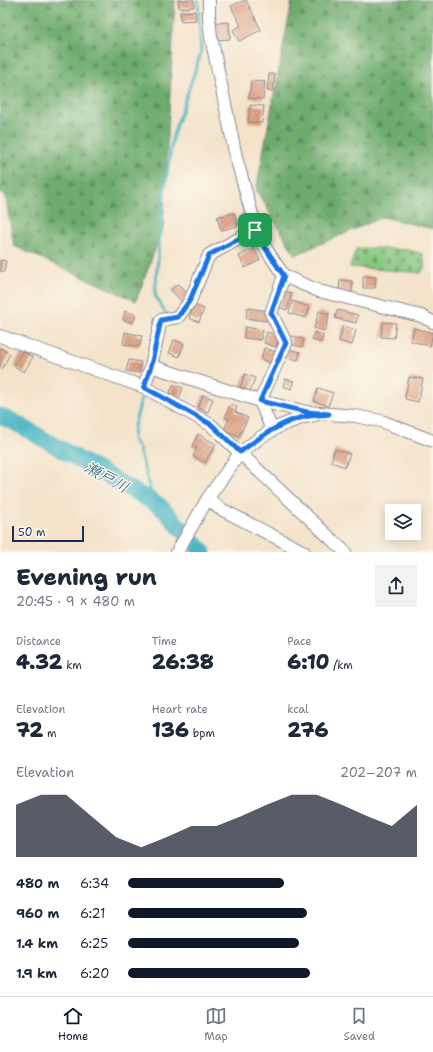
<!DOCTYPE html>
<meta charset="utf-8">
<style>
:root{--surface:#fff;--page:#f2f2f3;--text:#1f2937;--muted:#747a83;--line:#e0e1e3;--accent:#111827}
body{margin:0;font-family:"Shantell Sans","Klee One",sans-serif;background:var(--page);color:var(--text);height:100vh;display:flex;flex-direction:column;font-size:15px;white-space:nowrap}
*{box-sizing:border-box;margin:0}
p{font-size:13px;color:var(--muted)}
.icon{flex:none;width:22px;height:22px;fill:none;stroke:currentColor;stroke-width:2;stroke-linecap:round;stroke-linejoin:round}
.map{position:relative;height:552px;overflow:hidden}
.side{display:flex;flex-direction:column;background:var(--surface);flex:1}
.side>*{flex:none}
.fabs{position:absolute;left:385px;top:504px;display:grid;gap:8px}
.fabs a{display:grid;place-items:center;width:36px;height:36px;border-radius:0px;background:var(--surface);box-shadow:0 2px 10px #0003;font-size:20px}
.scale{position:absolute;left:12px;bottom:10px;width:72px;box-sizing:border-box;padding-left:4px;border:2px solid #1b2f5e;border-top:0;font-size:11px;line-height:14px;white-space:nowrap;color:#1b2f5e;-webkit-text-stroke:3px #fbf7ec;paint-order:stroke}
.pin{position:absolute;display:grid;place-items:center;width:34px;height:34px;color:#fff;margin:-17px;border-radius:8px;box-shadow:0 2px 6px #0006}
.round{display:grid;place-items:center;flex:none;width:42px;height:42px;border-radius:0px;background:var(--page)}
.headline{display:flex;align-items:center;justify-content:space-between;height:68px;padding:0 16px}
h1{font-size:22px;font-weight:800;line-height:30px}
.figures{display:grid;grid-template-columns:repeat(3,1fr);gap:6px;height:68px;padding:4px 16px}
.figures div{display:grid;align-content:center}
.figures b{font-size:20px;font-weight:800}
.figures small{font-size:11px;font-weight:400}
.figures p{font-size:11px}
.chart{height:112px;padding:8px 16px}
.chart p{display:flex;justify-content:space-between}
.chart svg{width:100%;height:72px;margin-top:4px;fill:var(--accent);opacity:.7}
ul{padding:0 16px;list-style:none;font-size:13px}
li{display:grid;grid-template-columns:64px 48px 1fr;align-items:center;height:30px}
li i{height:10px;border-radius:5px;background:var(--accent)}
.tabs{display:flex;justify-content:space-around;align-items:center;height:56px;border-top:1px solid var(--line);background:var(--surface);font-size:11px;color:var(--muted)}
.tabs a{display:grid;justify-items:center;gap:2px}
.tabs .active{color:var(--accent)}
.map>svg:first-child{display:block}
</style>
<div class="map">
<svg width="433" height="552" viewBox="0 0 433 552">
<defs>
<pattern id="forest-firs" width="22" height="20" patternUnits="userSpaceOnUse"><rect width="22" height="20" fill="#6eac6e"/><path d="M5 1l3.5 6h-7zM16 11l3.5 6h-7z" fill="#5a8c5e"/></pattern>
<pattern id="cemetery-stones" width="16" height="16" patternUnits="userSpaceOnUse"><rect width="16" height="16" fill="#88c880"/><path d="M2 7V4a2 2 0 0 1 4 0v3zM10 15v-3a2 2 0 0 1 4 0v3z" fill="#6ea36c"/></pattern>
<pattern id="building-hatch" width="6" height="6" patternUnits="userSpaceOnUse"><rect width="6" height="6" fill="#e0a283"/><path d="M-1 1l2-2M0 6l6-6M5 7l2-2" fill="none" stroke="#b5846e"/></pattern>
</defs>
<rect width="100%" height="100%" fill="#fbf7ec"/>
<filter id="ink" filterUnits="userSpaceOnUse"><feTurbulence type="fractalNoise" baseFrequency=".025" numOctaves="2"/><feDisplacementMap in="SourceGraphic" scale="8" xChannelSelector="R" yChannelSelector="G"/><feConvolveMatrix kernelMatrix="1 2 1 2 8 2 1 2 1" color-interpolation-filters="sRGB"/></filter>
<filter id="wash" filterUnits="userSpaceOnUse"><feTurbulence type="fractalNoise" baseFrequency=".012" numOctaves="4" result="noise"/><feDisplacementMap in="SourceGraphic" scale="16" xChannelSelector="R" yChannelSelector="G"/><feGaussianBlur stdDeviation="0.9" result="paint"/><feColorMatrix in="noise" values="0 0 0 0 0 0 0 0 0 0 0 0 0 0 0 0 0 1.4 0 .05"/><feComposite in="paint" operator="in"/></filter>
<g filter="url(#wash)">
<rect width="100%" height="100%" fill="#f4e3ca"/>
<!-- forest -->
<path fill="url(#forest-firs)" stroke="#446e66" d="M0,0H175L163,228L136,301L14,246L5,194L0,193Z
M292,0H433V229L383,217L295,255L256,190Z"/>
<!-- cemetery -->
<path fill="url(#cemetery-stones)" stroke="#527c6f" d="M374,248L408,250L423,254L425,266L421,273L350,267L356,249Z"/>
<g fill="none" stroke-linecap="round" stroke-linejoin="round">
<!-- stream -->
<path stroke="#48b6c3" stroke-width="3" d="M166,316V314L155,295L162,206L167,173L173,136L201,53L198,0
M144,390L134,426L133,439L139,449L151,493L160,506"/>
<!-- river -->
<path stroke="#48b6c3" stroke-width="17" d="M0,416L14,422L160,506L203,552"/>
</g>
<g id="blocks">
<!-- building -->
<path fill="url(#building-hatch)" d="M178,0H194V7L179,8Z
M245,0H246L261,30L239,41L233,30L241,26L231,6Z
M195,11L196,20L181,21L180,12Z
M229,22L230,39L216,40L215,23Z
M269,74H275L273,91H267Z
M251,81L265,82L263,99L249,98Z
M250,105L264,106L262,123L248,122Z
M234,213L238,226L221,230L217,217Z
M254,248L260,260L245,268L239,256Z
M0,260L6,261L4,272L0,271Z
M363,276L376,277L375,288H363Z
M340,280L352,281V292H339Z
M178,284L189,295L182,302L171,290Z
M283,291L292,293L287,310L278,307Z
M292,301L310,307L306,318L289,313Z
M194,305L204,309L199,322L189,318Z
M247,308L268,311L266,321L246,318Z
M337,310L358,315L356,323L335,318Z
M125,311L136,315L133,323L123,320Z
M319,311L329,314L325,331L314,328Z
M383,322L396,323L394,338L381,337Z
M343,326L356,330L352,345L339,341Z
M245,327L263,330L261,340L244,338Z
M414,328L433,333L430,346L411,341Z
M125,332L142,336L139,347L123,344Z
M267,332L279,336L276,347L264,343Z
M314,332L323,335L321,343L312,340Z
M292,336L304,339L302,347L290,344Z
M174,340L184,344L179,357L169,353Z
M0,348L10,354L2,369L0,368Z
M264,348L276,352L273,364L261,359Z
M288,349L300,352L298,360L286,357Z
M22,351L33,357L24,372L14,366Z
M129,360L141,362L139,373L126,371Z
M245,374L255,378L250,391L240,387Z
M409,377L423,379L418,402L405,399Z
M285,379L294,381L291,389L283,386Z
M173,385L183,388L178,401L168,398Z
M318,388L333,393L328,406L314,401Z
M203,395L213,399L208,412L198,408Z
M231,404L237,407L235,412L248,418L239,436L224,430L229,419L225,417Z
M198,434L216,444L205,463L193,456L197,448L192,446Z
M335,449L350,454L345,467L331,462Z"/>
</g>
</g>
<g filter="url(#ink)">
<use href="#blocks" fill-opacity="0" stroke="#888994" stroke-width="1"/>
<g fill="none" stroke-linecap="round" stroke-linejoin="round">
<!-- minor casing -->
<g stroke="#888994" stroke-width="14">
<path id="minor" d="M209,0V18L211,37L236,157L253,218L255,230L268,252L284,276L319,291L421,316L433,322
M0,336L144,387L211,425L240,453L345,552
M151,366L260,401L307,412L355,416L381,421L433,441
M144,387L151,366L161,320L178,317L190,301L209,255L255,230
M272,430L260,401L286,343L271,313L284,276
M208,498L219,508L304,552
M177,552L208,498L240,453L261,437L280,426L304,417L315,415"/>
</g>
<!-- minor -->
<use href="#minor" stroke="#fff" stroke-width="12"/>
</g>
</g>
<g fill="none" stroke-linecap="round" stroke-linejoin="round" filter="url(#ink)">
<!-- route casing -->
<g stroke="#fff" stroke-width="8">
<path id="route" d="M255,230L268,252L284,276L271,313L286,343L260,401L307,412L329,414C321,415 312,415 304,417C280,422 259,438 240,452L212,425L144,387L151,366L161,320L178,317L190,300L209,255Z"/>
</g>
<!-- route -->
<use href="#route" stroke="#1a73e8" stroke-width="5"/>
</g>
<g text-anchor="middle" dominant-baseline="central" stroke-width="3" stroke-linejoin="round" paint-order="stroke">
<!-- water labels -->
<g font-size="16" font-style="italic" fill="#28587c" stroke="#fbf7ec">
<text transform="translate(107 477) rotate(29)">瀬戸川</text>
</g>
</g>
</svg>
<div class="fabs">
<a><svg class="icon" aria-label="layers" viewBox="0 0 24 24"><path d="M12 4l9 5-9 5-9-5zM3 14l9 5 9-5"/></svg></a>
</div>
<div class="scale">50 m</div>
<div class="pin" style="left:255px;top:230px;background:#1e9e55"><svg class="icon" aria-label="arrive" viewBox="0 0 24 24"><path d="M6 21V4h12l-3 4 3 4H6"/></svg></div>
</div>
<section class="side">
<div class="headline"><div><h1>Evening run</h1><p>20:45 · 9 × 480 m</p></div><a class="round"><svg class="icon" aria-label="share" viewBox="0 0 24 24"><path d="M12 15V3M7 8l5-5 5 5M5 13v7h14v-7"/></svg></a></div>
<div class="figures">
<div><p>Distance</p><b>4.32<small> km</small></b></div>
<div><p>Time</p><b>26:38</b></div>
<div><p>Pace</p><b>6:10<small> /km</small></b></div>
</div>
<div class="figures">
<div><p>Elevation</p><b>72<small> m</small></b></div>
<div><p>Heart rate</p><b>136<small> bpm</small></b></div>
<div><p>kcal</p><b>276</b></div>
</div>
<div class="chart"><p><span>Elevation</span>202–207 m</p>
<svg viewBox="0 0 160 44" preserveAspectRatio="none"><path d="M0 44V12L10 6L20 6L30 19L40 32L50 38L60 32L70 25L80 25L90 19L100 12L110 6L120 6L130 12L140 19L150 25L160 12V44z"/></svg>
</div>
<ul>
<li><b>480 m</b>6:34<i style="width:54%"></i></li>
<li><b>960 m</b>6:21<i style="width:62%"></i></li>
<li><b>1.4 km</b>6:25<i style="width:59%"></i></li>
<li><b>1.9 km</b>6:20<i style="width:63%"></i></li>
</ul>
</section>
<nav class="tabs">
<a class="active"><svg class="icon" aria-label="home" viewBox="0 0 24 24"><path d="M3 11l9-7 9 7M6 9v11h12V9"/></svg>Home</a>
<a><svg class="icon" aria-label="map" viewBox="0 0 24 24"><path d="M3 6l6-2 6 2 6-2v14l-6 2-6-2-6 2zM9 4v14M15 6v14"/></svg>Map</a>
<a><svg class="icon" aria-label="saved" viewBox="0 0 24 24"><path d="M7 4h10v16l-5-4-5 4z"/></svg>Saved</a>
</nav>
